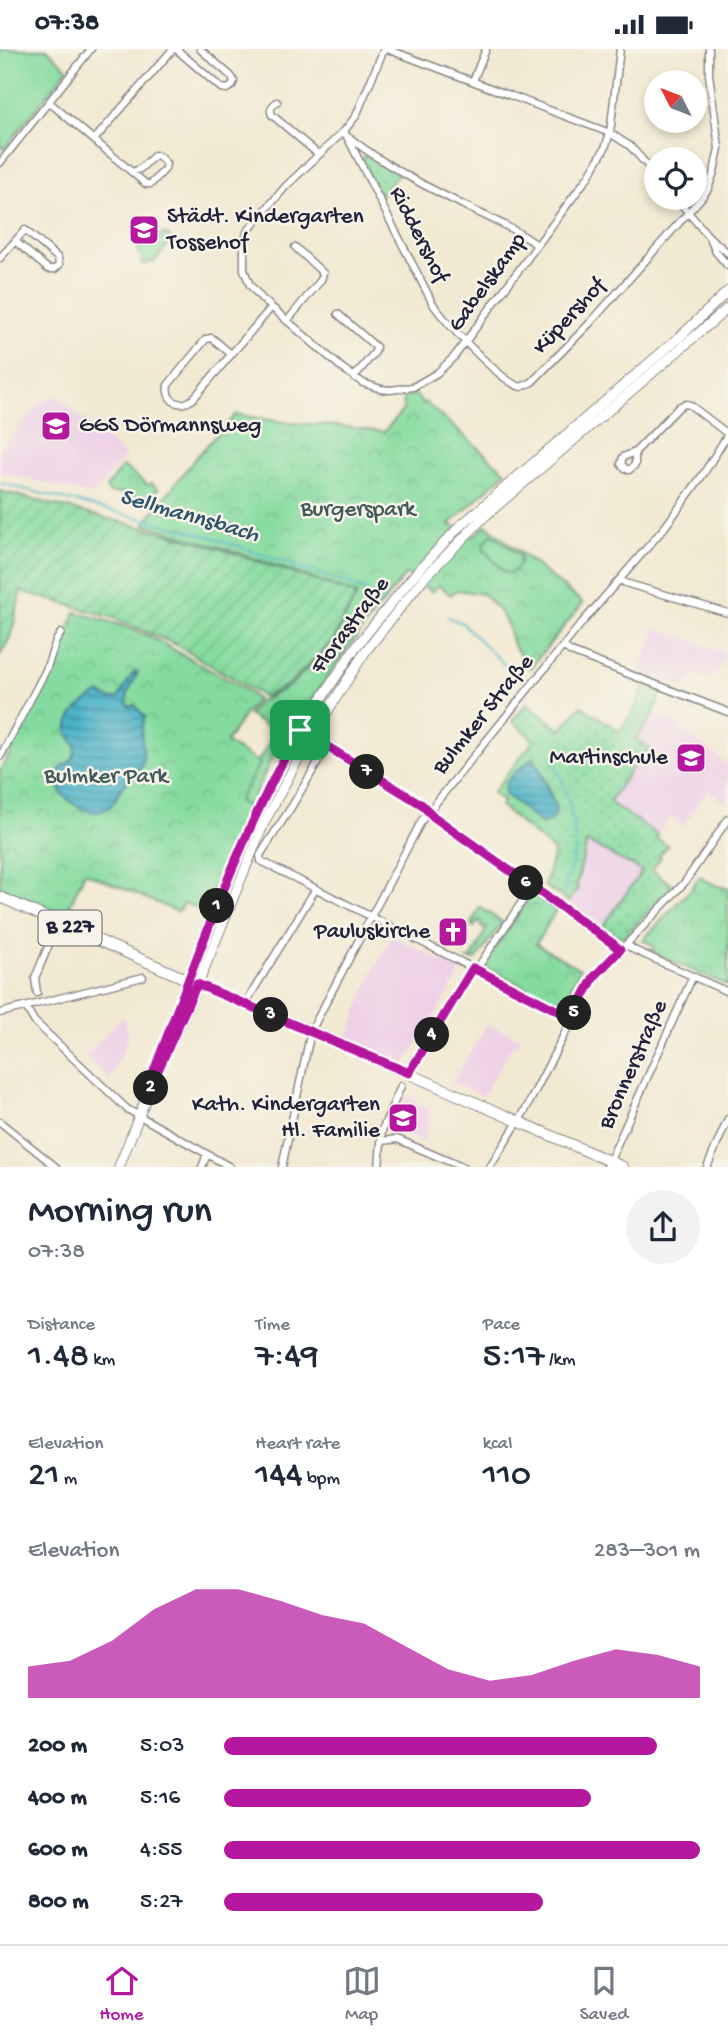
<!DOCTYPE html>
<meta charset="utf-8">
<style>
:root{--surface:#fff;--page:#f2f2f3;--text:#1f2937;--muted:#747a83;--line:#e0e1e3;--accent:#b5179e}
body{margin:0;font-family:"Gochi Hand",sans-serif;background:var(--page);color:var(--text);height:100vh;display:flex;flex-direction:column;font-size:26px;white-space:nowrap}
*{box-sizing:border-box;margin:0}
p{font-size:23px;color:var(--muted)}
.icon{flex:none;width:38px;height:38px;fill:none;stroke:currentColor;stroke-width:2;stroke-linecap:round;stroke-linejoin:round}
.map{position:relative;height:1118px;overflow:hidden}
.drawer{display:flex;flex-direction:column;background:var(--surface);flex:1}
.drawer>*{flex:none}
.needle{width:46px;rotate:312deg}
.controls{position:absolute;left:644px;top:21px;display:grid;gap:14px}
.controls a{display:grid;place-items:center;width:63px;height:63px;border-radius:50%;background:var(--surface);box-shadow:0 4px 10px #0003;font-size:35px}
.pin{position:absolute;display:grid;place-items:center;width:60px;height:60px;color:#fff;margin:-30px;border-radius:14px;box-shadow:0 4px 10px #0006}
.km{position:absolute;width:35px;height:35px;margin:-18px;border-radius:50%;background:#222;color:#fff;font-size:19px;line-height:35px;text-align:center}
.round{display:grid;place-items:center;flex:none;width:74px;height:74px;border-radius:37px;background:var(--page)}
.summary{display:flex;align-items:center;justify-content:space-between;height:119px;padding:0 28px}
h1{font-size:38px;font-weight:600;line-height:52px}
.metrics{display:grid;grid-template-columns:repeat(3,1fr);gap:10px;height:119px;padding:7px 28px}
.metrics div{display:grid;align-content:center}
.metrics b{font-size:35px;font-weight:600}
.metrics small{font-size:19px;font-weight:400}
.metrics p{font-size:19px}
.chart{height:196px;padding:14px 28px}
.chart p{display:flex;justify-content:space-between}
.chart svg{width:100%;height:126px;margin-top:7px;fill:var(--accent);opacity:.7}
ul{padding:0 28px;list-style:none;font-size:23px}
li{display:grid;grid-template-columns:112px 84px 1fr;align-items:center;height:52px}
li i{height:18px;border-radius:9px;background:var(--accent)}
.status{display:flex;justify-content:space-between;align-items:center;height:49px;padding:0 35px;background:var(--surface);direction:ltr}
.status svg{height:19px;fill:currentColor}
.tabs{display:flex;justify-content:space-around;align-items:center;height:98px;border-top:2px solid var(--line);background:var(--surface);font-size:19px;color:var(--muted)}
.tabs a{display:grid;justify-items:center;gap:4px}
.tabs .selected{color:var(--accent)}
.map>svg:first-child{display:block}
</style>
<div class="status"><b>07:38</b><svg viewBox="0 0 49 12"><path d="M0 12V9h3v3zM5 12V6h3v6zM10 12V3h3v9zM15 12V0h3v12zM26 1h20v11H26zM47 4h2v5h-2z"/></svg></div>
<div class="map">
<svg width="728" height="1118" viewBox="0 0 728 1118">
<defs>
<pattern id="grass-dots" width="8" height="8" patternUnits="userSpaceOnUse" patternTransform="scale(1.75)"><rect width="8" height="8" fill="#85db9f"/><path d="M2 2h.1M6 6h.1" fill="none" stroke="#73bc8a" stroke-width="1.8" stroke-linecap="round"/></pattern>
<pattern id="park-crowns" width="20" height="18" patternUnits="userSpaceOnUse" patternTransform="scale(1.75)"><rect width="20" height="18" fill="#85db9f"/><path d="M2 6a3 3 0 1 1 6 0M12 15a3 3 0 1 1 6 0" fill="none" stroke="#73bc8a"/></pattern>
<pattern id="garden-furrows" width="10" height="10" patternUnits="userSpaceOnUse" patternTransform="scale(1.75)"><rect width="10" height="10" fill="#85db9f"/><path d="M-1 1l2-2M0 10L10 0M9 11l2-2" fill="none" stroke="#73bc8a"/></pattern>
<pattern id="water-rules" width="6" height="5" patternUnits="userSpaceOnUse" patternTransform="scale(1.75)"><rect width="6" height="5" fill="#49b2c8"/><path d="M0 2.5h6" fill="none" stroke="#3c90a4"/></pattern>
</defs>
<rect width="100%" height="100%" fill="#f7f3e8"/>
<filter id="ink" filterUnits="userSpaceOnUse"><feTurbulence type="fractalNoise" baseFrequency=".0143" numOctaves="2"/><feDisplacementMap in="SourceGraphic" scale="14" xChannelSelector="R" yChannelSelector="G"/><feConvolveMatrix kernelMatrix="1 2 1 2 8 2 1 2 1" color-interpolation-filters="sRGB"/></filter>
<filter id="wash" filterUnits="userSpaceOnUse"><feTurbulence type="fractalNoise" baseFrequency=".00686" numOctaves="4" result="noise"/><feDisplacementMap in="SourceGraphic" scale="28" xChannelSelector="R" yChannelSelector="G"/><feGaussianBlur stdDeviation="1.57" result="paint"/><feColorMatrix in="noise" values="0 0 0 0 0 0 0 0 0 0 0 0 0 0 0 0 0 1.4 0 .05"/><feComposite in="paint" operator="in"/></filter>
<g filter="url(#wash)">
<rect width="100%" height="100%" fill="#f2e9d2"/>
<!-- built -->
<path fill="#eed0e7" d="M55,346L126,407L93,446L0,423V400L40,354Z
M656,579L725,604L720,620L710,630L696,625L685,639L640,622Z
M653,666L671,673L728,715V755L707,741L683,777L670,768L658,786L609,753L648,699L636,690Z
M587,793L642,822L603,877L569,853L577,840L576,838L586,802Z
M392,887L458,920L460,925L405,1015L347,990L371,926Z
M123,967L129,987L110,1031L85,1007Z
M487,975L521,989L517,996L514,995L482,1047L452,1034Z
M407,1047L416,1050L415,1054L428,1059L430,1063L427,1068L429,1072L425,1082L427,1084L423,1093L393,1080Z"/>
<!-- grass -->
<path fill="url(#grass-dots)" stroke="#547e6d" stroke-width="2" fill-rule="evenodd" d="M368,105L400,123L380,147L361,110Z
M644,637L661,644L653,666L636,690L649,699L634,716L609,753L658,786L656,789L668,797L659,806L661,808L652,821L674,837L623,888L620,889L603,877L642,822L587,793L576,838L578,839L569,853L545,837L554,802L500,757L503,752L492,744L532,694V689L512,672L527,654L561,681L581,657L620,682L636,658ZM535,709C539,719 558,756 555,765C553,771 548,773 542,775Z
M276,683L282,687L249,758L238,752L259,714L258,712Z
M480,858L502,873L477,910L474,911L469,910L472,909L486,881L481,878L482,875L478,872L474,878L471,876Z"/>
<!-- park -->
<path fill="url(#park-crowns)" stroke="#547e6d" stroke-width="2" d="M163,184L170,188L171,192L154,213H150L145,216L141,213L143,208L137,202L147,191L152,195Z
M415,345L423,355L425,353L506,423L450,475L473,488L486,476L583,554L530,619L513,596L507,575L500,563L483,545L456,541L451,546L439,536L432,543L406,525C369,570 334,616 303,665L296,667L282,687L248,666L259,653L290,637L334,592L357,545L239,504L144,475L198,406L236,365L289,374L339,377L384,383L403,361L404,348Z
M123,417L145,434L148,436L151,434L158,440L150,451L145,452L127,444H110L106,439Z
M75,563L124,577L151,588L249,643L257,651L243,667L226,694L260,714L238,752L249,759L204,862L184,854L178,863L85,823L65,867L0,839V722L58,613Z
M699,828L717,837L728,839V937L653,904L654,897L643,891L691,840Z
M531,846H534L556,861L536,895L580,920L562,956L483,917Z"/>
<!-- garden -->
<path fill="url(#garden-furrows)" stroke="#547e6d" stroke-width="2" d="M0,442L200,493L356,545L334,590L289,635L264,648L175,595L114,569L21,542L11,587L0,607Z"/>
<!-- pitch -->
<path fill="#85db9f" stroke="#547e6d" stroke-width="2" d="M0,0H47L68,20L4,100L0,96Z
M492,485L520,507C521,517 514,527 504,523L483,500L485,493Z"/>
<!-- water -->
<path fill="url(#water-rules)" stroke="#366a82" stroke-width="2" d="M138,623L128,644L127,654L130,658L135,656L145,668C136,686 149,706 140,720C135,727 127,732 121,739C118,744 117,749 114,753C103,769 85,763 72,754C64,748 58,742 57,733C56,713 73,717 75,703C77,694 70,691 68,684C64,666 87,651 99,644L111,650L118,649L133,624Z
M534,708L556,759C556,769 550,773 542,775L505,745C502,729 523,718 534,708Z"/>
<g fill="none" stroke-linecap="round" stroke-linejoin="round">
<!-- stream -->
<path stroke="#49b2c8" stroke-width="2" d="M0,434L199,484L366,541
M448,568L462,574L512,623
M551,710C565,729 575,772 575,796C575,810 568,826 564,840"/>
</g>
</g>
<g filter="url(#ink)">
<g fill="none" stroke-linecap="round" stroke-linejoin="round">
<!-- minor casing -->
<g stroke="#8a8686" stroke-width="9">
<path id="minor" d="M176,0L221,39L227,40L232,37L234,32L231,27L200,0
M384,0L356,67L344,82L286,137L247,183L244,197V221L250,236L262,250L342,319L363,334L381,340L390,341L413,338L437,324L454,308L588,128L605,99L610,84L620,0
M387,0L610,84L630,97L656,126
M473,32L486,0
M49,53L146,135H151L165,120L166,115L160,108L155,106L140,120L132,123
M277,53C272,57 269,59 272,66L318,105
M344,82L433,255C446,274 501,333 521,338L532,333L591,273L702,148L708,140L714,123L719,99L709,25V0
M350,89C385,117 431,140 471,160C494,171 517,181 537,196
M94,91L173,0
M0,114L91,0
M676,149L709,188L728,204
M710,190L716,203L728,217
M0,209L25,181L58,209L59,216L55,220H48L15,192
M338,265L376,298L375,303L354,328
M287,272L321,231L323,224L295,198
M231,305L212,289L206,290L168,336C165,352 180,360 193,350L271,259
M635,403V416L629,421L625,419L621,415L623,408L635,403L680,357L686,355L690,356L728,385
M620,530L625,534L728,564
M563,597L571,603L728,663
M300,682L421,755L434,768L620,901
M327,698L292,757L262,803L260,807L261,812L572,969
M0,708L46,621L56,592L61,584
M626,895L634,901L728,943
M476,921L532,838
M37,944L35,929L58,874
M245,955L315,841
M26,958L34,972L127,1060L230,1118
M0,964L143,928
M409,1024L473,919
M0,1073L56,1118
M382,1092L397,1090L462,1118
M202,1118L207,1105
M282,1118L311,982L422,771L581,575L665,478L704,424L728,385
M379,1118L382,1081L401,1037
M490,1118L526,1060L591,933L685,833L728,770
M607,1118L693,927
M707,1118L728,1070"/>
</g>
<!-- secondary casing -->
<g stroke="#8a8686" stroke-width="11">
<path id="secondary" d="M156,1017L220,850L272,732L300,682L355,599L415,525L459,478L683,285L728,242
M119,1118L150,1039L191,952L264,774L303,701L365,603L423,530L484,468L728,259"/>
</g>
<!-- primary casing -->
<g stroke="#8a8686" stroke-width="12">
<path id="primary" d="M0,848L211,941L311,982L623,1118"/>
</g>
<!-- minor -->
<use href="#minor" stroke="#fff" stroke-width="6"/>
<!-- secondary -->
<use href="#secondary" stroke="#fff" stroke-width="9"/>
<!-- primary -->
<use href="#primary" stroke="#fff" stroke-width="10"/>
</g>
</g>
<g fill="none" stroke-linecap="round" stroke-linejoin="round" filter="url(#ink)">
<!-- route casing -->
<g stroke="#fff" stroke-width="14">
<path id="route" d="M300,681L421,755L434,768L612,894L620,901L594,928L572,969L473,919L409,1024L197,935L150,1039L154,1022C198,908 238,788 300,681Z"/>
</g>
<!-- route -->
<use href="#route" stroke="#b5179e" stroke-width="9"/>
</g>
<!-- icons -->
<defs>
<g id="school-square" transform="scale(1.575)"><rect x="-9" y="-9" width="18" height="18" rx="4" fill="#b5179e" stroke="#f7f3e8"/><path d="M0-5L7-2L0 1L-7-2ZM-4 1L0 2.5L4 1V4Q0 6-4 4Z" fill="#fff"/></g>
<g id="church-square" transform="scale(1.575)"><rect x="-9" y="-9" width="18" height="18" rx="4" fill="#b5179e" stroke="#f7f3e8"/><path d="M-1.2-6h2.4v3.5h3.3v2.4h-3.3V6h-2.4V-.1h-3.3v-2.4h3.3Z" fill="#fff"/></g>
</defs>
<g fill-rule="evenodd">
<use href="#school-square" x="144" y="181"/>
<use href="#school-square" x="56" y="377"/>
<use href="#school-square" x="691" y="709"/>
<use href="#church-square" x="453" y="883"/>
<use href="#school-square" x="403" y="1069"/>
</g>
<g text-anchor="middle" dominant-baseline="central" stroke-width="5" stroke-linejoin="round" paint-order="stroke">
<!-- shield labels -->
<rect fill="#f7f3e8" stroke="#62616f" stroke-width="2" x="38.5" y="861.5" width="63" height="35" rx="5"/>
<g font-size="21" font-weight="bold" fill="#22223b">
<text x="70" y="879">B 227</text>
</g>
<!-- poi labels -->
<g font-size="23" fill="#22223b" stroke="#f7f3e8" text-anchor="end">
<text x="167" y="168" text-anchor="start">Städt. Kindergarten<tspan x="167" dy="26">Tossehof</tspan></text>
<text x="79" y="377" text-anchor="start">GGS Dörmannsweg</text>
<text x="668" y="709">Martinschule</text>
<text x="430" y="883">Pauluskirche</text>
<text x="380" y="1056">Kath. Kindergarten<tspan x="380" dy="26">Hl. Familie</tspan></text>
</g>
<!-- street labels -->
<g font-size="23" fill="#22223b" stroke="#f7f3e8">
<text transform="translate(418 186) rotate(63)">Riddershof</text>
<text transform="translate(488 234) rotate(-54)">Gabelskamp</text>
<text transform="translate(570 268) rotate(-47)">Küpershof</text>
<text transform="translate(351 577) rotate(-53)">Florastraße</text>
<text transform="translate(484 666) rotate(-51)">Bulmker Straße</text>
<text transform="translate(634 1016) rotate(-66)">Bronnerstraße</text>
</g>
<!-- park labels -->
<g font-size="23" fill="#405a59" stroke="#f7f3e8">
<text x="358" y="461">Burgerspark</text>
<text x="106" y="728">Bulmker Park</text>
</g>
<!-- water labels -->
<g font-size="24" font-style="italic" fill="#30546c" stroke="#f7f3e8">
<text transform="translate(189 468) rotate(16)">Sellmannsbach</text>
</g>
</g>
</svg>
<div class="controls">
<a><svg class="needle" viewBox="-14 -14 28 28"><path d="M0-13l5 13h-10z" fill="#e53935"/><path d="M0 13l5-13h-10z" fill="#747a83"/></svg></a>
<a><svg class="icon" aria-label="locate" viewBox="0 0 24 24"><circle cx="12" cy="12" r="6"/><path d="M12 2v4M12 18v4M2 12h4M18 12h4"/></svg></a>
</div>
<div class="pin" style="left:300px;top:681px;background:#1e9e55"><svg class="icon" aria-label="arrive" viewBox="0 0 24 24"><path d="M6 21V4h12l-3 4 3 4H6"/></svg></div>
<b class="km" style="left:217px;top:857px">1</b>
<b class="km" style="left:151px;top:1039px">2</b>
<b class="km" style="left:271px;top:966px">3</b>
<b class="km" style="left:432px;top:986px">4</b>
<b class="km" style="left:574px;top:964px">5</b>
<b class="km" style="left:526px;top:834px">6</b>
<b class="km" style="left:367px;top:723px">7</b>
</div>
<section class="drawer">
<div class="summary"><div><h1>Morning run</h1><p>07:38</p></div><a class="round"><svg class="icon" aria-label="share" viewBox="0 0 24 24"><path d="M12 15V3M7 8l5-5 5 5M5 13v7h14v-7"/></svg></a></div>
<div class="metrics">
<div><p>Distance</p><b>1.48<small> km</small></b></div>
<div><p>Time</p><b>7:49</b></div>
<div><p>Pace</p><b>5:17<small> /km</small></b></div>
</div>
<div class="metrics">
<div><p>Elevation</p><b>21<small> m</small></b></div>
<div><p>Heart rate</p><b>144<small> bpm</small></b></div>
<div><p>kcal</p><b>110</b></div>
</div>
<div class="chart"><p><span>Elevation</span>283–301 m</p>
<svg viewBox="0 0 160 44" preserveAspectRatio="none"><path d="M0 44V33L10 31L20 24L30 13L40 6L50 6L60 10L70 15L80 18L90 26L100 34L110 38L120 36L130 31L140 27L150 29L160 33V44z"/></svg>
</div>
<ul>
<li><b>200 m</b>5:03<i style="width:91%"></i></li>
<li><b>400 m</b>5:16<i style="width:77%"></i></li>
<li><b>600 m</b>4:55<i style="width:100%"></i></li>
<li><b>800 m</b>5:27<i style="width:67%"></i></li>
</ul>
</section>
<nav class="tabs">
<a class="selected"><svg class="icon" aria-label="home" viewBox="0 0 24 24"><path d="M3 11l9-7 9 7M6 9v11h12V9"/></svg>Home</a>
<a><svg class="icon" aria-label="map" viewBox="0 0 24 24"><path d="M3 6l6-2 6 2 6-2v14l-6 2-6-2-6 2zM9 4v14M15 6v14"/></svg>Map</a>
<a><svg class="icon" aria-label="saved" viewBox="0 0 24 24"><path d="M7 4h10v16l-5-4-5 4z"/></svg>Saved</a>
</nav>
